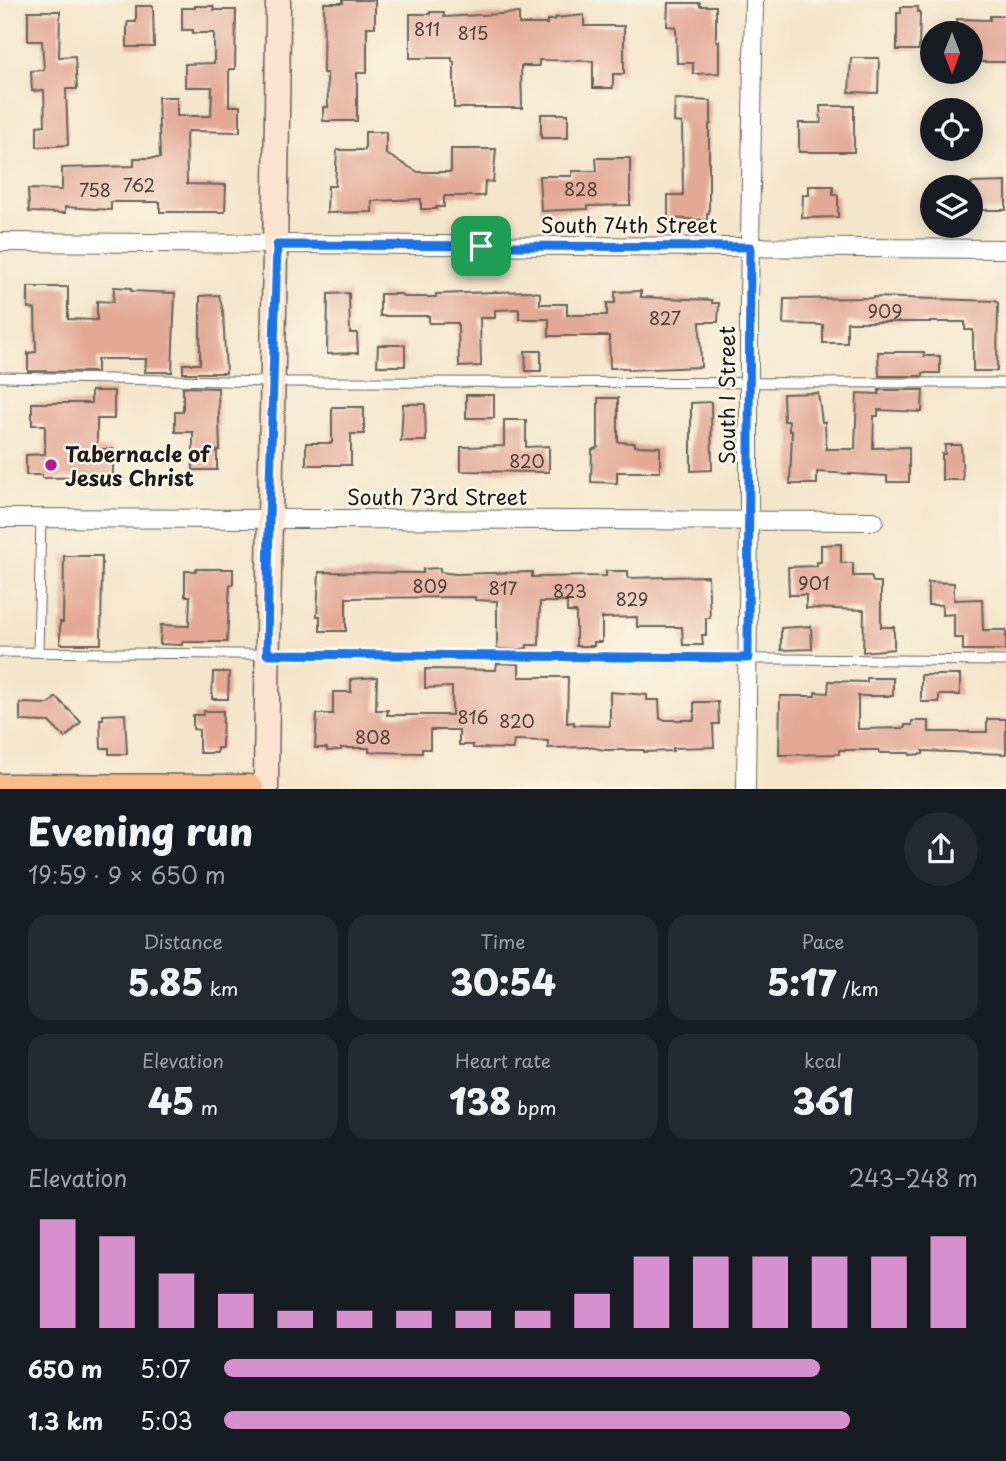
<!DOCTYPE html>
<meta charset="utf-8">
<style>
:root{--surface:#171b24;--page:#242831;--text:#f1f3f6;--muted:#9ea1a6;--accent:#d690ce}
body{margin:0;font-family:"Playpen Sans",sans-serif;background:var(--page);color:var(--text);height:100vh;display:flex;flex-direction:column;font-size:26px;white-space:nowrap}
*{box-sizing:border-box;margin:0}
p{font-size:23px;color:var(--muted)}
.icon{flex:none;width:38px;height:38px;fill:none;stroke:currentColor;stroke-width:2;stroke-linecap:round;stroke-linejoin:round}
.map{position:relative;height:789px;overflow:hidden}
.drawer{display:flex;flex-direction:column;background:var(--surface);flex:1}
.drawer>*{flex:none}
.needle{width:46px;rotate:180deg}
.tools{position:absolute;left:920px;top:21px;display:grid;gap:14px}
.tools a{display:grid;place-items:center;width:63px;height:63px;border-radius:50%;background:var(--surface);box-shadow:0 4px 18px #0003;font-size:35px}
.pin{position:absolute;display:grid;place-items:center;width:60px;height:60px;color:#fff;margin:-30px;border-radius:14px;box-shadow:0 4px 10px #0006}
.round{display:grid;place-items:center;flex:none;width:74px;height:74px;border-radius:37px;background:var(--page)}
.summary{display:flex;align-items:center;justify-content:space-between;height:119px;padding:0 28px}
h1{font-size:38px;font-weight:800;line-height:52px}
.stats{display:grid;grid-template-columns:repeat(3,1fr);gap:10px;height:119px;padding:7px 28px}
.stats div{display:grid;align-content:center;border-radius:18px;background:var(--page);text-align:center}
.stats b{font-size:35px;font-weight:800}
.stats small{font-size:19px;font-weight:400}
.stats p{font-size:19px}
.chart{height:196px;padding:14px 28px}
.chart p{display:flex;justify-content:space-between}
.chart svg{width:100%;height:126px;margin-top:7px;stroke:var(--accent);stroke-width:6}
ul{padding:0 28px;list-style:none;font-size:23px}
li{display:grid;grid-template-columns:112px 84px 1fr;align-items:center;height:52px}
li i{height:18px;border-radius:9px;background:var(--accent)}
.map>svg:first-child{display:block}
</style>
<div class="map">
<svg width="1006" height="789" viewBox="0 0 1006 789">
<rect width="100%" height="100%" fill="#fcf5e5"/>
<filter id="ink" filterUnits="userSpaceOnUse"><feTurbulence type="fractalNoise" baseFrequency=".0143" numOctaves="2"/><feDisplacementMap in="SourceGraphic" scale="14" xChannelSelector="R" yChannelSelector="G"/><feConvolveMatrix kernelMatrix="1 2 1 2 8 2 1 2 1" color-interpolation-filters="sRGB"/></filter>
<filter id="wash" filterUnits="userSpaceOnUse"><feTurbulence type="fractalNoise" baseFrequency=".00686" numOctaves="4" result="noise"/><feDisplacementMap in="SourceGraphic" scale="28" xChannelSelector="R" yChannelSelector="G"/><feGaussianBlur stdDeviation="1.57" result="paint"/><feColorMatrix in="noise" values="0 0 0 0 0 0 0 0 0 0 0 0 0 0 0 0 0 1.4 0 .05"/><feComposite in="paint" operator="in"/></filter>
<g filter="url(#wash)">
<rect width="100%" height="100%" fill="#f4e6cb"/>
<g id="blocks">
<!-- building -->
<path fill="#e3a996" d="M343,0H375V27H367V73H357V121H323V107H328L327,73H323L324,3H343Z
M668,3H700V6H716V41H719V73L693,74V63H677L676,27L667,26Z
M136,6H153L154,47H127V25L128,22H136Z
M195,6H213L214,10H236L235,69H229V106H240V132L188,131L186,135L187,184L226,185L225,212H160V202H111V210L65,207V213L29,212L28,189L62,190V168L134,166V158H160L158,97H177V116H211L212,87H185V64L214,63V33H193V30H182V8H195Z
M901,7H918V12H920L919,50H897V13H901Z
M28,11H60L59,57L75,56L77,89H66L68,145L37,147V126L45,125L44,90L32,91L31,71L44,70L42,41H28Z
M430,12H444V17L519,13V24H547V20H555V18L584,15V26H624V74H613V88H593V61L539,60V66H521L522,108H454V62H452V58H410V14H430Z
M990,16H1006V62H973L971,33H957V19L990,20Z
M851,58H879L878,93L849,92Z
M675,99L711,101V124H709V213H707V220L668,218V195H683L682,123L674,122Z
M820,106H854V152H799V123H821Z
M541,114H568V138H541Z
M365,132H386V154L418,172H451V149H496L493,182L485,181L484,196H444V207H436V209H421V199L372,201V212L327,213L328,186H335L337,150H365Z
M596,158H630V205L588,206V209L541,211L539,176H572V171H597Z
M1006,182V210H971V183Z
M809,186H833V195H838V217L802,218L803,195H809Z
M28,287H68V319L97,320V301L113,302L114,287L131,288V291L175,293L172,372H145L146,359H97V372L28,371V353L36,352L35,309L28,308Z
M529,291L540,293V304H567V315H607V303H615V292L641,291V297L712,300V303H719L718,322H700L701,367L628,370V368H610L609,336H549V319H519V309L495,310V318H480L481,366L459,367L458,323H429V316H380V294H401L404,297H436V294Z
M349,293L350,333H357L358,353L327,354L328,294Z
M219,295L223,311L226,373H183V364H200V296Z
M873,297L995,301L998,303L997,371H973V330H965V322H847V343H823V325L783,324L784,299L873,298Z
M378,345H405V366H377Z
M525,351H541V371H526Z
M878,352H924V356H940V373H923V376H879Z
M183,387L218,388L220,450H217V470H193V432H175V412H183Z
M879,390H923L922,412L878,410V416H874L873,448L909,447V482H887V476L817,472V484H790L792,431H789V421H784L783,394L818,393L822,422H825L826,449H855L857,393L879,394Z
M91,391H114V419H97V449H113V477L42,478V475H26V455L45,454V425H32V403H91Z
M466,395H494V418H466Z
M598,398H618V442L635,443V446L660,447V472H617V483L591,482L592,450L598,447Z
M711,402L712,470L691,471V403Z
M403,404H425L426,441H401Z
M332,407H364V434H351V465H306V443H332Z
M504,420H526V447L549,446V472L461,471V447L504,446Z
M945,445H961L963,480H942V454H945Z
M841,544V563H853V576H871L873,582H881V627H894V649L863,652L864,610L806,608V595H789L788,567L817,566V562H821V545Z
M64,556H102L101,644H60V622H63Z
M440,568V572L456,574L532,572V577L606,576V571H628V578L708,576L710,618H706V635H702L703,645H683L682,627H637V617L602,618V642H594V646H576V612H567V602H540L539,645H527V648L518,650L497,649V601L475,600V597L346,598V631H320V616H317L319,572L423,573V569Z
M196,569H233V585H230L227,642H182V645L160,644L161,625L189,626L190,596H185V571H196Z
M928,582L954,583V600L982,599L983,630H1006V650H963V638H954V614L942,615V605H928Z
M811,626L812,649L781,650V628Z
M497,663L519,664V677H568L567,723L574,722V725L610,726V692L647,695V700H659L660,719L664,720H694V702H718L719,724H713L714,747L673,748V751L644,752V750H604L590,747L548,748V741L514,740L513,749L473,748V745H459V730H430V749H422V753L369,752V748H341V750L327,751V748H315L317,714H333V692H351V679L377,677L376,710H388L387,715H452V687L425,688V669L496,670Z
M213,672H229L228,699H212Z
M921,675H960V695H939V702H921Z
M867,678H893V696H858V729L905,728V725H912V721H929V732H987V719H1006V754L923,751V754L910,755V753H879V750H839V754L779,755L780,696H815V692L828,693L829,681L867,682Z
M56,697L81,722L65,738L49,722L20,721V703L49,704Z
M204,711H223L222,748H217V753H200L199,749V730L193,729V715H203Z
M125,714L127,754H109V748H101L100,719H103V715Z"/>
</g>
</g>
<g filter="url(#ink)">
<use href="#blocks" fill-opacity="0" stroke="#686359" stroke-width="2"/>
<g fill="none" stroke-linecap="round" stroke-linejoin="round">
<!-- lane casing -->
<g stroke="#686359" stroke-width="11">
<path id="lane" d="M0,377L273,382L1006,383
M0,652L1006,661
M38,652L41,518"/>
</g>
<!-- street casing -->
<g stroke="#686359" stroke-width="20">
<path id="street" d="M0,242L1006,249
M0,518L874,521
M746,789L749,520V301L754,0"/>
</g>
<!-- secondary casing -->
<g stroke="#686359" stroke-width="27">
<path id="secondary" d="M266,789C268,526 277,263 278,0"/>
</g>
<!-- primary casing -->
<g stroke="#686359" stroke-width="31">
<path id="primary" d="M0,788L249,789"/>
</g>
<!-- lane -->
<use href="#lane" stroke="#fff" stroke-width="9"/>
<!-- street -->
<use href="#street" stroke="#fff" stroke-width="18"/>
<!-- secondary -->
<use href="#secondary" stroke="#fde4d1" stroke-width="24"/>
<!-- primary -->
<use href="#primary" stroke="#fbbb8d" stroke-width="28"/>
</g>
</g>
<g fill="none" stroke-linecap="round" stroke-linejoin="round" filter="url(#ink)">
<!-- route casing -->
<g stroke="#fff" stroke-width="14">
<path id="route" d="M277,245L750,247L748,658L267,654L269,519Z"/>
</g>
<!-- route -->
<use href="#route" stroke="#1a73e8" stroke-width="9"/>
</g>
<!-- markers -->
<circle fill="#b5179e" stroke="#fcf5e5" stroke-width="2.5" cx="51" cy="465" r="7"/>
<g text-anchor="middle" dominant-baseline="central" stroke-width="5" stroke-linejoin="round" paint-order="stroke">
<!-- number labels -->
<g font-size="18" fill="#4e3f3a">
<text x="427" y="28">811</text>
<text x="473" y="32">815</text>
<text x="139" y="184">762</text>
<text x="581" y="188">828</text>
<text x="95" y="189">758</text>
<text x="885" y="310">909</text>
<text x="665" y="317">827</text>
<text x="527" y="460">820</text>
<text x="814" y="582">901</text>
<text x="430" y="585">809</text>
<text x="503" y="587">817</text>
<text x="570" y="590">823</text>
<text x="632" y="598">829</text>
<text x="473" y="716">816</text>
<text x="517" y="720">820</text>
<text x="373" y="736">808</text>
</g>
<!-- street labels -->
<g font-size="21" fill="#1c1c1c" stroke="#fcf5e5">
<text x="629" y="224">South 74th Street</text>
<text transform="translate(726 395) rotate(-90)">South I Street</text>
<text x="437" y="496">South 73rd Street</text>
</g>
<!-- poi labels -->
<g font-size="21" font-weight="bold" fill="#1c1c1c" stroke="#fcf5e5" text-anchor="start">
<text x="65" y="453">Tabernacle of<tspan x="65" dy="24">Jesus Christ</tspan></text>
</g>
</g>
</svg>
<div class="tools">
<a><svg class="needle" viewBox="-14 -14 28 28"><path d="M0-13l5 13h-10z" fill="#e53935"/><path d="M0 13l5-13h-10z" fill="#9ea1a6"/></svg></a>
<a><svg class="icon" aria-label="locate" viewBox="0 0 24 24"><circle cx="12" cy="12" r="6"/><path d="M12 2v4M12 18v4M2 12h4M18 12h4"/></svg></a>
<a><svg class="icon" aria-label="layers" viewBox="0 0 24 24"><path d="M12 4l9 5-9 5-9-5zM3 14l9 5 9-5"/></svg></a>
</div>
<div class="pin" style="left:481px;top:246px;background:#1e9e55"><svg class="icon" aria-label="arrive" viewBox="0 0 24 24"><path d="M6 21V4h12l-3 4 3 4H6"/></svg></div>
</div>
<section class="drawer">
<div class="summary"><div><h1>Evening run</h1><p>19:59 · 9 × 650 m</p></div><a class="round"><svg class="icon" aria-label="share" viewBox="0 0 24 24"><path d="M12 15V3M7 8l5-5 5 5M5 13v7h14v-7"/></svg></a></div>
<div class="stats">
<div><p>Distance</p><b>5.85<small> km</small></b></div>
<div><p>Time</p><b>30:54</b></div>
<div><p>Pace</p><b>5:17<small> /km</small></b></div>
</div>
<div class="stats">
<div><p>Elevation</p><b>45<small> m</small></b></div>
<div><p>Heart rate</p><b>138<small> bpm</small></b></div>
<div><p>kcal</p><b>361</b></div>
</div>
<div class="chart"><p><span>Elevation</span>243–248 m</p>
<svg viewBox="0 0 160 44" preserveAspectRatio="none"><path d="M5 44V6M15 44V12M25 44V25M35 44V32M45 44V38M55 44V38M65 44V38M75 44V38M85 44V38M95 44V32M105 44V19M115 44V19M125 44V19M135 44V19M145 44V19M155 44V12"/></svg>
</div>
<ul>
<li><b>650 m</b>5:07<i style="width:79%"></i></li>
<li><b>1.3 km</b>5:03<i style="width:83%"></i></li>
</ul>
</section>
